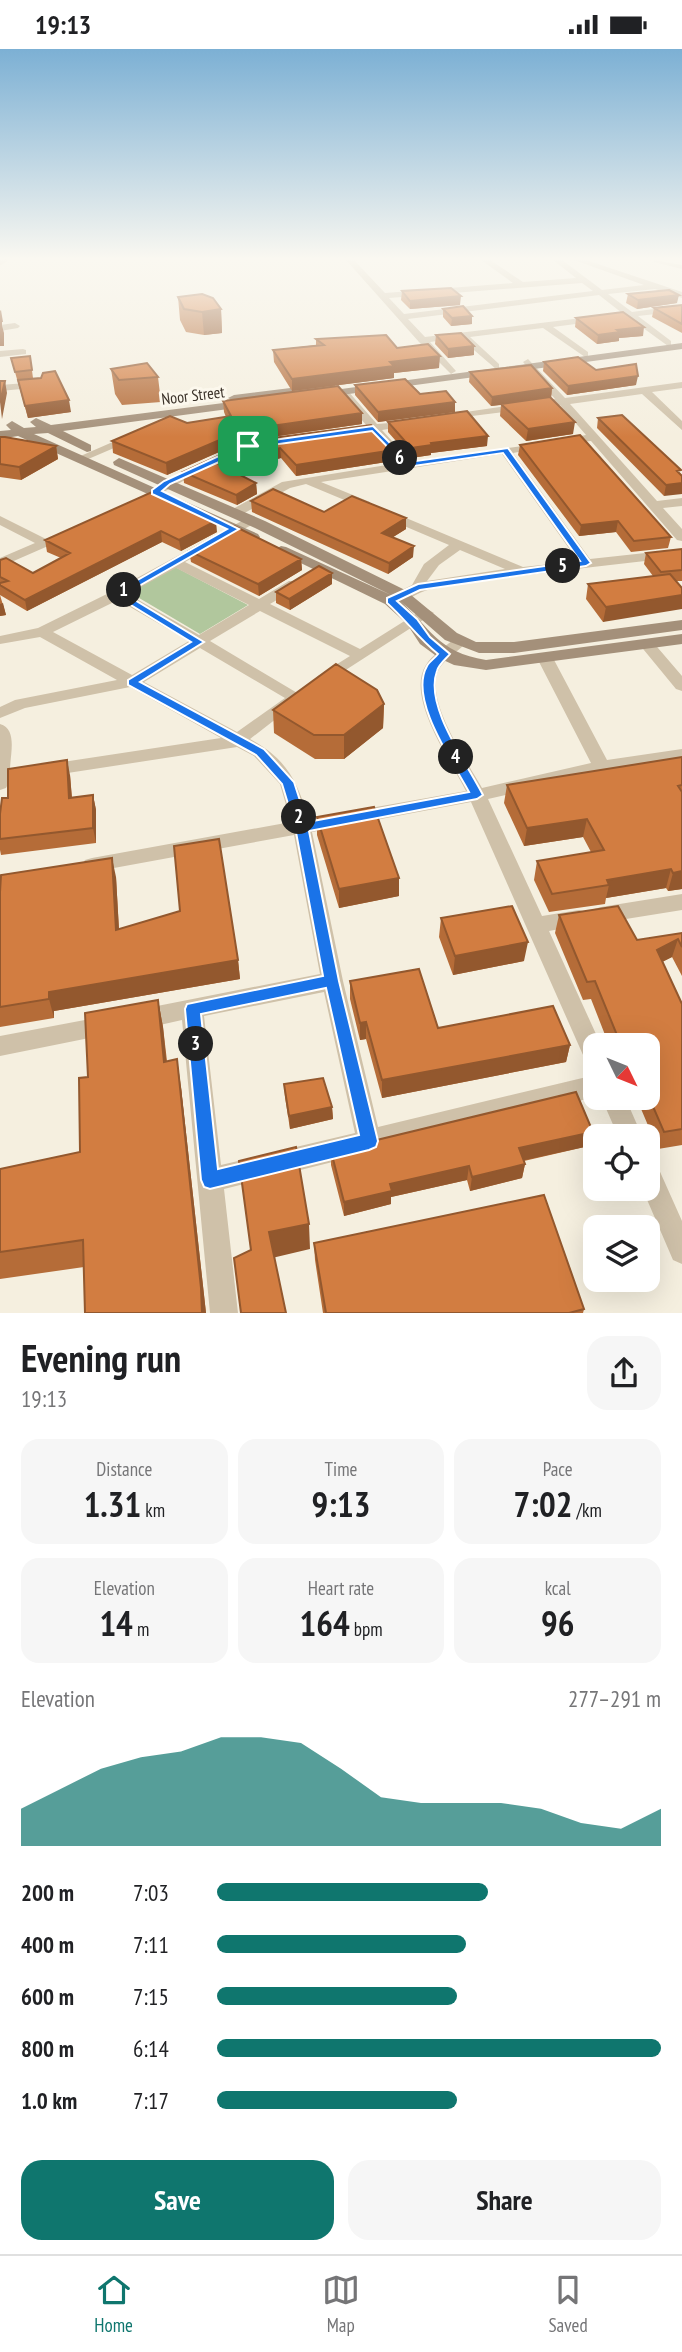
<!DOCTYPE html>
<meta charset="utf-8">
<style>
:root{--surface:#fff;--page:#f6f6f6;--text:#202124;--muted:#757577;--line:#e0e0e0;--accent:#0f766e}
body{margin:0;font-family:"PT Sans Narrow",sans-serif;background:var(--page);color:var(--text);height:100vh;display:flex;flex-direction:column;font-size:26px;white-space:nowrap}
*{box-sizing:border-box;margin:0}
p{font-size:23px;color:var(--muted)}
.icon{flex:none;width:38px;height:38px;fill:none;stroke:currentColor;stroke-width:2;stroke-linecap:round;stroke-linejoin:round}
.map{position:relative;height:1264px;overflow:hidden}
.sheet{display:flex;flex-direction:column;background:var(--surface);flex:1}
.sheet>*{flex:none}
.needle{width:46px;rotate:133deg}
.fabs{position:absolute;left:583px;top:984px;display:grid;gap:14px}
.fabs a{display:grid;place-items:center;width:77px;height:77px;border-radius:14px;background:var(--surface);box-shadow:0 7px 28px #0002;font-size:35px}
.pin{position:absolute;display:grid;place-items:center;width:60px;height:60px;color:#fff;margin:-30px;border-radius:14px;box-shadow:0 4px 10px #0006}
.km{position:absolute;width:35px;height:35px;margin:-18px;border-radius:50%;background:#222;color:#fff;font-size:19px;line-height:35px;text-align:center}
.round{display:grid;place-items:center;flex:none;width:74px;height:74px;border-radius:21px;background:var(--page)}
.overview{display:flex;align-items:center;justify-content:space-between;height:119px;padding:0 21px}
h1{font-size:38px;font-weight:700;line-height:52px}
.stats{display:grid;grid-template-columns:repeat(3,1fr);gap:10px;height:119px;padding:7px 21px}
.stats div{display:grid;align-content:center;border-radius:18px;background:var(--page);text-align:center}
.stats b{font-size:35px;font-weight:700}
.stats small{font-size:19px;font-weight:400}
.stats p{font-size:19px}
.chart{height:196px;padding:14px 21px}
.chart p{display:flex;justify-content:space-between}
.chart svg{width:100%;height:126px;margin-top:7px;fill:var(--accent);opacity:.7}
.primary-button{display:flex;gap:14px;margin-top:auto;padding:14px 21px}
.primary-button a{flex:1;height:80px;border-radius:21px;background:var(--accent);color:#fff;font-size:28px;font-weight:700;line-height:80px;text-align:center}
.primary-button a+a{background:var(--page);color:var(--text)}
ul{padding:0 21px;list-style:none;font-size:23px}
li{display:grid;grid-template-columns:112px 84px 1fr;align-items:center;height:52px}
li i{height:18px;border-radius:9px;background:var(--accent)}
.status{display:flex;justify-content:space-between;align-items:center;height:49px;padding:0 35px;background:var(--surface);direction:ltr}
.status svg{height:19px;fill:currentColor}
.tab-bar{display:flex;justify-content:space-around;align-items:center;height:98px;border-top:2px solid var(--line);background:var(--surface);font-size:19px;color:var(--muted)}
.tab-bar a{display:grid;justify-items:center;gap:4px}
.tab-bar .current{color:var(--accent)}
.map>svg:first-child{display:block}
</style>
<div class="status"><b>19:13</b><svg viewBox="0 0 49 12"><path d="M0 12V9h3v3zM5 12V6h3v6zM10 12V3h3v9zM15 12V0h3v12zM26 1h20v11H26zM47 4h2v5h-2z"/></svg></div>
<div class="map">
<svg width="682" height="1264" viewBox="0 0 682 1264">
<rect width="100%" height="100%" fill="#f5efdf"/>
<!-- green -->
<path fill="#b1c79d" d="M175,518L248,556L200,585L129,543Z"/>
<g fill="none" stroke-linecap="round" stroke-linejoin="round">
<!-- lane -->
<path stroke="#cfc1a9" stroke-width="4.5" d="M0,214L5,211"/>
<!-- street -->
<path fill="#cfc1a9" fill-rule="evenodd" d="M346,211H354L385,244L513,234L481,211H490L523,233L576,229L553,211H562L602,241L644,236L574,211H586L682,243V249L655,240L608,245L632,263L682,256V262L638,267L671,292V296L668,297L628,268L553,278L588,303V307L585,308L543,279L470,288L499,315V319L496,320L460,289L430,293L456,322L451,325L419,293ZM582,234L593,242L404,265L389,249ZM599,246L622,264L425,288L408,270Z
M653,211L682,216V220L654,213Z
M15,274L20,277L18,279L0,282V276Z
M23,300L26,301V305L0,308V302Z
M528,310L565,349L682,333V339L652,343L682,372V381L642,345L570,355L657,452L682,449V457L663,459L682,480V492L677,491L591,392L559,395V391L586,386L560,356L448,370V366L452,365L555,350L523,313Z
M39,333L43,334V338L0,342V336Z
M339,341H347L377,375L413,372V376L382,381L410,412L545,394V398L513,404L590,510L682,500V508C598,517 514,527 431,540C416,543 401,558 386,555L384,552L386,549L412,536L424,515L449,496L383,468V462L387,461L523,518L578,512L502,405L321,433L370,453V459L366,460L306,435L290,439L239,467H231V461L282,433L399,414L372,383L351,384V380L367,377L339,345ZM460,501L505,520L427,532L439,516Z
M131,385L137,388L135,390L86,411L76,409Z
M202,413L206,415V419L146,453L142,454L136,450Z
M0,467L46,490L64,483L71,487L0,518V509L35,494L0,476Z
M251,467L255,468V474L185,513L259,550L289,532H299L301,535L299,538L270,555L360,600L422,561L427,560L434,564L324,635L316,630L318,627L350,607L260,562L210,592L304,648L250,690C288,711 296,731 309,770L466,742C451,712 405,648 426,616C432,606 445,598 454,590L459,588L467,593C459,602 445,610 439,620C423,650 467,712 482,739L591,714L537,609L545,604L553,609L607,711L682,700V712L602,724L488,750L542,867L579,861L586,863L589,869L586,875L549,882L601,996H595V1018L587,1015L471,753L312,783L343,932L378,1078L595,1026V1048L224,1140L238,1264H210L182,971L142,980L134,977L131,970L134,963L142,960L320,925L294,786L92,823L85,821L82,816L85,811L92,809L291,773L280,735L254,707L237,698L9,733L6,739L0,741V675C18,680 10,706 10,721L221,689L130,638L25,659L0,669V658L15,651L117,631L40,588L0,595V587L38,579L113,542ZM176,519L249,556L199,586L128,545ZM118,551L189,592L132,626L53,583ZM200,599L285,649L237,683L144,633ZM324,943L355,1084L221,1116L204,967Z
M647,590L652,592L682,627V642L676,640L639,595Z
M682,845V861L601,874L594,872L591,866L594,860L601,858Z
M106,967L114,970L117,977L114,984L0,1007V987Z
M601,1048H625L642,1087H618Z
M648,1113L657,1116L682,1172V1215L673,1211L642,1139H648Z"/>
<!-- secondary -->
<path fill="#a4907a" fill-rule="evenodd" d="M682,294V300L319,349L313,346L319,343Z
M331,334L335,335V339L234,352L228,349L234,346Z
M247,351L253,355L251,357L63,382L91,396V402L87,403L48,384L34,385L258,485L260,488L258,491L253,492L18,387L0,390V382L11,381L6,376L12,372L24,379L36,378L30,373L36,369L51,376Z
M119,409L265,472L405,541L457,584L476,593H514L682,571V581L514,604H479L445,591L398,550C432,580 437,603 486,611L682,585V595L486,621L454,616L439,609L420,595L407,575L385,555L274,501L281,497L286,498L391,546L255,479L114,416L113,413Z"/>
</g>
<!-- wall -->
<path fill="#b56c38" d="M402,242L460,256L410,260L401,251Z
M628,245L677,254L637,260L626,254Z
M178,248L221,260L222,284L204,286L186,283L180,271Z
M682,256V284L652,268L654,259Z
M443,260L472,267V275L451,277L443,268Z
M576,269L643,287L619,289V292L597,295L575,278Z
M436,286L474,297V306L448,309L435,295Z
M316,290L397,299L439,319L394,324V329L292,342L274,313L273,301L316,296Z
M30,307L33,329L71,363L28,369L11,309Z
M544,313L596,321L636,336L567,346L543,322Z
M111,320L158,328L161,353L122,356L115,345Z
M470,323L552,339L551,349L573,385L526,392L500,367L501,356L491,357L469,333Z
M355,336L420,345L455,353V363L378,373L355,346Z
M223,352L362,364V375L244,392L167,426L113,404L112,392L187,374L226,368L224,363Z
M598,369L680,425L664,447L597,379Z
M388,373L487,397L431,404V406L411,409L388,383Z
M371,376L393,412L296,427L281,409L233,422L256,434L257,445L237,456L184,434L183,423Z
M0,388L56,397L58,410L21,431L0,428Z
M520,396L671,488L668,499L631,503L616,483L579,487L518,406Z
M152,443L217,483L181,502L162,493L27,562L0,546L6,566L0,567V511L33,524L61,509L47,503L45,491Z
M251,452L324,463L406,469V480L393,488L413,508L388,525L252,463Z
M682,500V532H677L603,573L586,550L588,535L653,527L644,515L646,504Z
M189,502L301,510L302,521L259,547L191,513Z
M332,535L290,561L276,554V543Z
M384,655L383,679L344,710H315L274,684L273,661Z
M682,708V840L668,842L666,839L606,849L605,855L549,863L534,831L537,812L591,803L583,788L524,797L504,754L507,736Z
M70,726L72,749L93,746L96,761V794L1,806L0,801V765L8,749Z
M317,768L399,847L339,859L317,786Z
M116,828L119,880L238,911L240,930L54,962V969L0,978V843Z
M559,866L637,891L682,884V927L672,908L662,913L682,955V1096L658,1100L636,1048H648V996H609L591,950L583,951L555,884Z
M441,869L524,912L453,926L439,888Z
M350,932L438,979L570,996L566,1013L382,1049L366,990L360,991L350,950Z
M158,951L163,978L167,1012L181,1038L206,1264H85L84,1218L0,1230V1120L80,1103L88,1028Z
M284,1035L332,1058L333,1070L290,1080L285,1048Z
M589,1097L524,1112L525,1115L522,1129L470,1142L467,1131L391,1148V1155L344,1167L331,1116V1102Z
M314,1194L584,1260L583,1264H323L315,1211Z"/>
<!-- shaded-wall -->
<path fill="#93582e" d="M679,246L677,254L637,260L638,251Z
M461,247L460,256L410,260V252Z
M221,260L222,284L204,286L202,263Z
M1,261L3,273H1L4,284V297H0V262Z
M472,267V275L451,277L452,269Z
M644,278L643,287L619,289V292L597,295L598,286L617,281Z
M474,297V306L448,309V300Z
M440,307L439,319L394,324V329L292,342V330L390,313Z
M638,327L636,336L567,346L568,337Z
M5,332L7,344L2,370L0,353Z
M552,339L551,349L491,357L492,348Z
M69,351L71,363L28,369L25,357Z
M455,353V363L378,373V363Z
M362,364V375L244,392L167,426L166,414L243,381Z
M575,373L573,385L526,392L528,380Z
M488,387L487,397L431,404V406L411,409V399L431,394Z
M56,397L58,410L21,431L19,418Z
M280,399L281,409L220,426L219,415Z
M394,401L393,412L296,427V416Z
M256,434L257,445L237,456L236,446Z
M682,434V445L664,447L666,436Z
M406,469V480L382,495V484Z
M216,472L217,483L181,502L179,491Z
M618,472L616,483L579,487L581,476Z
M161,482L162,493L27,562L25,551Z
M414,497L413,508L388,525L389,514Z
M301,510L302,521L259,547L258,535Z
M332,524V535L290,561L289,550Z
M682,546V560L603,573L606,558Z
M3,554L6,566L0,567V555Z
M384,655L383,679L344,710V686Z
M67,711L70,726L73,764L69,749Z
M93,746L96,761V794L93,779Z
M587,770L583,788L524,797L527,779Z
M112,809L116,828L120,900L116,881Z
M671,820L666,839L606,849L609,836L607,831Z
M682,822V840L668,842L673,824Z
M399,829V847L339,859V840Z
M678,890L672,908L652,918L657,901Z
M528,893L524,912L453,926L455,907Z
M238,911L240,930L54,962V969L49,950V943Z
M158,951L163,978L169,1040L164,1013Z
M366,973V990L360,991V974Z
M570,996L566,1013L382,1049V1031Z
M177,1010L181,1038L206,1264H202Z
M332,1058L333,1070L290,1080L289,1067Z
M593,1083L589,1097L516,1113L519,1099Z
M525,1115L522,1129L470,1142L472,1128Z
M469,1117L467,1131L391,1148V1155L344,1167V1153L390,1135Z
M309,1175L310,1200L272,1209L269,1183Z"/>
<!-- building -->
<path fill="#d27d41" stroke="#93582e" stroke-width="2" d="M451,239L461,247L410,252L402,242Z
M669,241L679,246L638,251L628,245Z
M202,245L213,249L221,260L202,263L184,260L178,248Z
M682,256V275L654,259Z
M463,257L472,267L452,269L443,260Z
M623,263L644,278L617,281L620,283L598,286L576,269Z
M0,272L1,273V285L0,286Z
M461,284L474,297L448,300L436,286Z
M386,286L397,299L428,295L440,307L390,313L394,317L292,330L273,301L324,296L316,290Z
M30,307L32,321L15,323L11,309Z
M578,308L596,321L636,315L638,327L568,337L544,313Z
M147,314L158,328L119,331L111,320Z
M531,316L552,339L492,348L470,323Z
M55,322L69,351L25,357L18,331L41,329L43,324Z
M405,330L420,345L446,342L455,353L378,363L355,336Z
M0,332H5L0,353Z
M338,337L362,364L243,381L166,414L112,392L170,367L187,374L231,367L223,352Z
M550,348L575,373L528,380L501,355Z
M467,362L488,387L431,394L432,396L411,399L388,373Z
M622,366L681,421L677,422L682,427V434L666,436L598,369Z
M371,376L394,401L296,416L280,399L219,415L256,434L236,446L183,423L251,392Z
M580,386L671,488L634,492L618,472L581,476L520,396Z
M0,388H5L56,397L19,418L0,415Z
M273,440L324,463L352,447L406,469L382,484L414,497L389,514L251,452Z
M152,443L216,472L179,491L161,482L25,551L0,536V534L8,532L0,528V511L6,509L33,524L70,504L45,491Z
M234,477L301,510L258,535L189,502Z
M682,500V521L661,523L646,504Z
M319,517L332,524L289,550L276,543Z
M670,525L682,539V546L606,558L588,535Z
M336,615L377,641L384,655L344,686H314L273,661Z
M682,708V736L678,737L682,743V822L673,824L671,820L607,831L609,836L552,845L537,812L604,801L587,770L527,779L507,736Z
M67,711L69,749L93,746V779L0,790V765L2,749H8V720Z
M374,758L399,829L339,840L317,768Z
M219,790L238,911L49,943V950L0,958V843L1,826L112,809L116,881L180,862L174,797Z
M512,857L528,893L455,907L441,869Z
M618,857L637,891L682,884V898L678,890L657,901L682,955V1080L664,1083L648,1046V996H621L595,932L587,933L559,866Z
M419,920L438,979L553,957L570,996L382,1031L366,973L360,974L350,932Z
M158,951L164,1013L177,1010L201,1239L202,1264H85L83,1191L0,1203V1120L80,1103L79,1029L88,1028L85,964Z
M323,1029L332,1058L289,1067L284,1035Z
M576,1043L593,1083L519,1099L525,1115L472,1128L469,1117L390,1135L392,1142L344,1153L331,1102Z
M296,1098L309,1175L269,1183L286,1264H241L234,1209L251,1201L239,1112Z
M544,1146L584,1260L569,1264H326L314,1194Z"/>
<!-- sky -->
<linearGradient id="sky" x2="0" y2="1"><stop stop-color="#7cb0d4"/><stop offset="0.54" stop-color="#faf8f1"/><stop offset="1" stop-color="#faf8f1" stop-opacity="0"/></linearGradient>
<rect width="682" height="388" fill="url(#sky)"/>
<!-- route -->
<path fill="#1a73e8" stroke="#fff" stroke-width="2" fill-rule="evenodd" d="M373,377L409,413L508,399L591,514L586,517L420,541L397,552L417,570L430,588L450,605C446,610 439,615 437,622C424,657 467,714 483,746L477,750L309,782L339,932L378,1092L376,1098L369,1101L210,1140L204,1138L201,1131L185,960L187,955L323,927L295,778L282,735L256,706L128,636V631L191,593L113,545L227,480L152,445V441L164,432L245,395ZM372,382L407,418L503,404L580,512L418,535L387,549V554C405,570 419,590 438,605C435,609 429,613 427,617C408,650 453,713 469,743L307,773L294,733L264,700L140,633L204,593L125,545L239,480L162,442L170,435L250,399ZM326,939L359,1086L218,1120L201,965Z"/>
<g text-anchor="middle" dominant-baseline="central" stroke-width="6" stroke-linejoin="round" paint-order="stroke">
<!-- far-street labels -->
<g font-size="16" fill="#3c332a" stroke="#fcf8ed">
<text transform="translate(193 346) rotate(-7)">Noor Street</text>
</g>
</g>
</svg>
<div class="fabs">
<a><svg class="needle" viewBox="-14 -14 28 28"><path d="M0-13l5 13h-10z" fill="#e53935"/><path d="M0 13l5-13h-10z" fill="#757577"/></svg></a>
<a><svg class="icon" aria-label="locate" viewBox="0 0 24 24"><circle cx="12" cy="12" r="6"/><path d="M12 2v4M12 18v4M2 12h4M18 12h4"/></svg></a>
<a><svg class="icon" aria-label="layers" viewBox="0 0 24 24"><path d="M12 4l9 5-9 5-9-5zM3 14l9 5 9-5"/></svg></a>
</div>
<div class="pin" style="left:248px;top:397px;background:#1e9e55"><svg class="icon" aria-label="arrive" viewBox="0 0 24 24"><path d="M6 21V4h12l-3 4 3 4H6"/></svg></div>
<b class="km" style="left:124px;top:541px">1</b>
<b class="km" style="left:299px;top:768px">2</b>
<b class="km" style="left:196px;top:995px">3</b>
<b class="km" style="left:456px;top:708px">4</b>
<b class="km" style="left:563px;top:517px">5</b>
<b class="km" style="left:400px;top:409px">6</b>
</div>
<section class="sheet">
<div class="overview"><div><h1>Evening run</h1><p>19:13</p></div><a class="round"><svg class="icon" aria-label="share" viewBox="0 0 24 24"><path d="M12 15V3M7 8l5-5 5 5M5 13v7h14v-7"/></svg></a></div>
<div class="stats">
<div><p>Distance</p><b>1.31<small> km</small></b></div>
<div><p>Time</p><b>9:13</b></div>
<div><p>Pace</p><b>7:02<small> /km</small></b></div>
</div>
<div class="stats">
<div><p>Elevation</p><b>14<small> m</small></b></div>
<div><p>Heart rate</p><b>164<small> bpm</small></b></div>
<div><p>kcal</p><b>96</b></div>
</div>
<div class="chart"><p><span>Elevation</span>277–291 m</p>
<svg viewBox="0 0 160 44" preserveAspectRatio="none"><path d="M0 44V31L10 24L20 17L30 13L40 11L50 6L60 6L70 8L80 17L90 27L100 29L110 29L120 29L130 31L140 36L150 38L160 31V44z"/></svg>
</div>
<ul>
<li><b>200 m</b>7:03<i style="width:61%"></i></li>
<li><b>400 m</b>7:11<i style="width:56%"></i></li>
<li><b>600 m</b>7:15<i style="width:54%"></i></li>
<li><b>800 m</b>6:14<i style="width:100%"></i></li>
<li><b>1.0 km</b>7:17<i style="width:54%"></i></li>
</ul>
<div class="primary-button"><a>Save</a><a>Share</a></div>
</section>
<nav class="tab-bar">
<a class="current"><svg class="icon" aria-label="home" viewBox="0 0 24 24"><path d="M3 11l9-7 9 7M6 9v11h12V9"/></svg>Home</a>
<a><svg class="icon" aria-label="map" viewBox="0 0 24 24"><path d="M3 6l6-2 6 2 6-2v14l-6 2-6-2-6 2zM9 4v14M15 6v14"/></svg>Map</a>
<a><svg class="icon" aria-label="saved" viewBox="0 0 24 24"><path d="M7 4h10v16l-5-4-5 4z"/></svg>Saved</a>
</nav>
